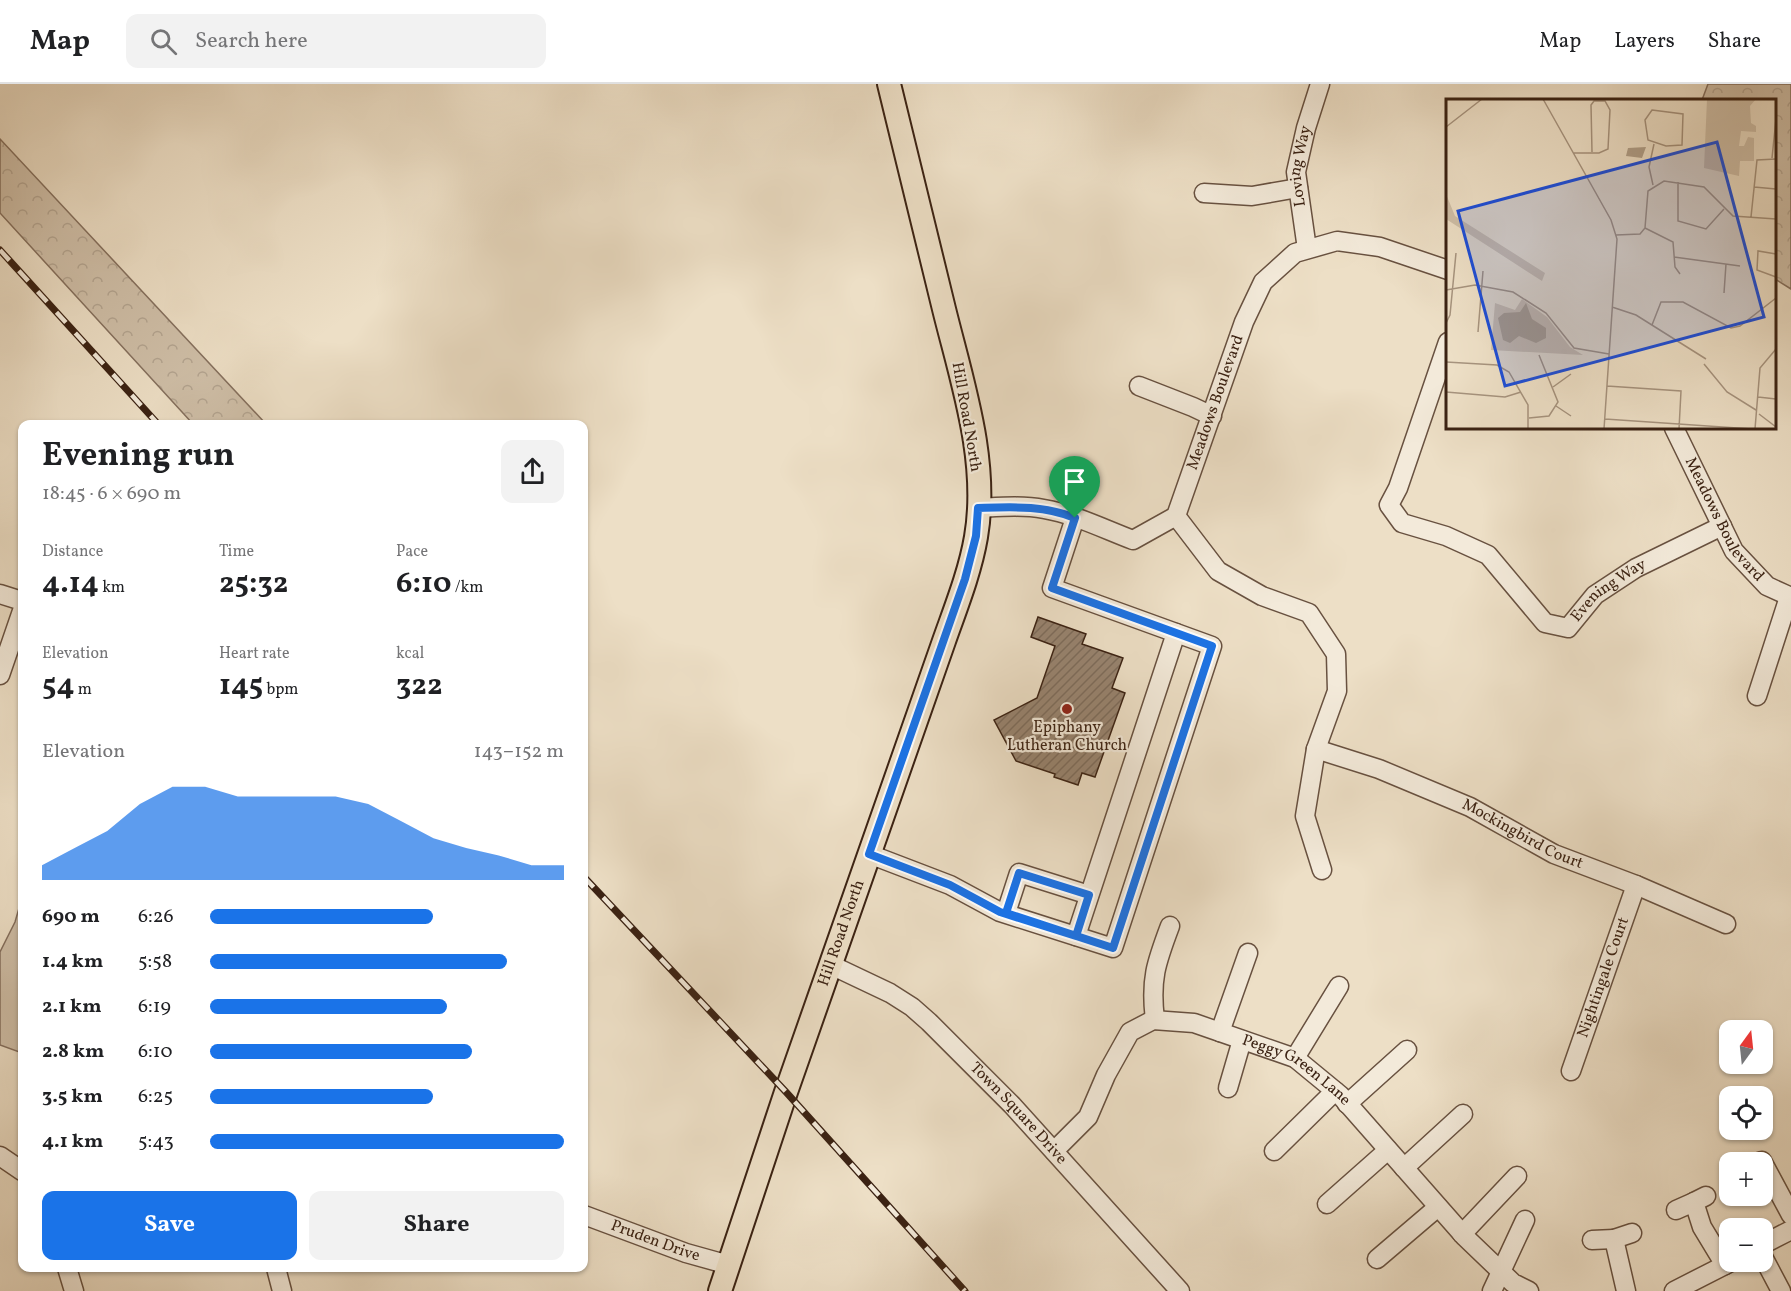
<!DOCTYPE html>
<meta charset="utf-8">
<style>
:root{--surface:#fff;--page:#f2f2f2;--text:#202124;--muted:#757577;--line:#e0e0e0;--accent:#1a73e8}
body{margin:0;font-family:Vollkorn,serif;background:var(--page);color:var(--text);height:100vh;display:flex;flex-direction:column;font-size:22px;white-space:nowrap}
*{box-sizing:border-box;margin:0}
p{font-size:20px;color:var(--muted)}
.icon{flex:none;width:33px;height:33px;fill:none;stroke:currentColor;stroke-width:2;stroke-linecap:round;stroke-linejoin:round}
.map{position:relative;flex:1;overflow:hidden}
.panel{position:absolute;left:18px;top:336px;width:570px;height:852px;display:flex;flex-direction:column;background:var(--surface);border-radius:12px;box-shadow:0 2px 4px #0004}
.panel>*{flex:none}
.needle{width:39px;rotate:15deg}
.tools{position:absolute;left:1719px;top:936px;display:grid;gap:12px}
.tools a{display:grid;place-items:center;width:54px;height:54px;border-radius:12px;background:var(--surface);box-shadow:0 2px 4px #0004;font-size:30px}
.pin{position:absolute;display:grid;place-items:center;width:51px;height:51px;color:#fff;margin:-62px -26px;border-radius:50% 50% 50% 0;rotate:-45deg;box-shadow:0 0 6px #0007}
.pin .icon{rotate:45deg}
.round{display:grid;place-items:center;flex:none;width:63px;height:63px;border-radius:12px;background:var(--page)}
.overview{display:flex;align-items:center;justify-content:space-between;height:102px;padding:0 24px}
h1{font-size:33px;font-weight:700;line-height:45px}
.metrics{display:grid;grid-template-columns:repeat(3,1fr);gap:9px;height:102px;padding:6px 24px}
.metrics div{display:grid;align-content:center}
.metrics b{font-size:30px;font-weight:700}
.metrics small{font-size:16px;font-weight:400}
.metrics p{font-size:16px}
.chart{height:168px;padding:12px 24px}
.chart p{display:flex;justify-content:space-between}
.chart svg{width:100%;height:108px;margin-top:6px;fill:var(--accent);opacity:.7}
.cta{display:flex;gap:12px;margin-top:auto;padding:12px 24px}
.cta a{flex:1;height:69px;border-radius:12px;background:var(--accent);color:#fff;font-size:24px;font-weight:700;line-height:69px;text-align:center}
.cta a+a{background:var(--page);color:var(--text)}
ul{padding:0 24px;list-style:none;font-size:20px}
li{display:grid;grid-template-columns:96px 72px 1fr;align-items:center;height:45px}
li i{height:15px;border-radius:8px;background:var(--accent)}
header{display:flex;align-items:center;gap:36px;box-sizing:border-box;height:84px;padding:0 30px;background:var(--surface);border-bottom:2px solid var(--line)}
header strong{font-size:28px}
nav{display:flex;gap:33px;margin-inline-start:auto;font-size:21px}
.search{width:420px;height:54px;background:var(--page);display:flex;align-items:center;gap:15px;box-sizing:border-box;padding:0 21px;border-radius:12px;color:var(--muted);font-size:22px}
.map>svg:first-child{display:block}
</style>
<header>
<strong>Map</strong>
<div class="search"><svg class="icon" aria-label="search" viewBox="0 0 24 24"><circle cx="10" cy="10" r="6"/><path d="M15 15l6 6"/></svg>Search here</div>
<nav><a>Map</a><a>Layers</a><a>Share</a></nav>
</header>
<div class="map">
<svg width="1791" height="1207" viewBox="0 0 1791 1207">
<defs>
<pattern id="forest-crowns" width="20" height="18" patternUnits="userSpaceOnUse" patternTransform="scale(1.5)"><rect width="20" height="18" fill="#cfbfa8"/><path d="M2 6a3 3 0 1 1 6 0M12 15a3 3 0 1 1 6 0" fill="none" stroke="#b3a490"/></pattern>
<pattern id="building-hatch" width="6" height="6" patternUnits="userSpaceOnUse" patternTransform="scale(1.5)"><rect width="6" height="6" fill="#988470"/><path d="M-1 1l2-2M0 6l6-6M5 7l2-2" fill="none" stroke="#7d6c5b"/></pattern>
</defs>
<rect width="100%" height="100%" fill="#eddfc6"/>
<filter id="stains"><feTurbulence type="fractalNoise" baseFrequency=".00333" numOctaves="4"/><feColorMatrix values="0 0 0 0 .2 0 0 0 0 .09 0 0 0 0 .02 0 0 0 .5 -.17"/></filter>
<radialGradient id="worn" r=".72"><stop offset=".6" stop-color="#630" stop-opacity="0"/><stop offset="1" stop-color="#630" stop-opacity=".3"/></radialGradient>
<!-- green -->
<path fill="#cfbfa8" stroke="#85705e" stroke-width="1.5" d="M22,814V969L0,961V868L15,838Z"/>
<!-- forest -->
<path fill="url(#forest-crowns)" stroke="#85705e" stroke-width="1.5" d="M1708,0H1791V205L1775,195L1774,16H1702Z
M0,55L266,340H193L0,129Z"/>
<!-- building -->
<path fill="url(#building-hatch)" stroke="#3b2213" stroke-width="1.5" d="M1038,533L1086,550L1082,560L1123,574L1112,604L1125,609L1095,693L1082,689L1078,701L1054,693L1055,690L1016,677L994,636L1037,614L1055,562L1031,553Z"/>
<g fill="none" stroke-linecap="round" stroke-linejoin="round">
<!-- minor casing -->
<g stroke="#685140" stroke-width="21">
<g id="minor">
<path d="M1204,109L1252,112L1298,104"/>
<path id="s1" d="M1307,165L1296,88L1306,44L1320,0"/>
<path id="s2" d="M1448,258L1398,404L1389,421L1402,439L1446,452L1488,471L1545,539L1568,544L1595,511L1636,484L1722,442"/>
<path d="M1139,302L1193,323L1212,332"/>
<path id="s3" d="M1674,344L1734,467L1767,502L1791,513"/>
<path id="s4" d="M978,424C1000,423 1022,421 1044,425C1074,430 1104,445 1133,456L1176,432L1244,238L1263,198L1295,169L1337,157L1380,163L1448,186"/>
<path d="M1176,432L1218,487L1262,512L1309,529L1336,570L1337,607L1316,665L1305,732L1322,786"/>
<path d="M0,510L22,517"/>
<path d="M0,591L22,527"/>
<path d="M1757,612L1789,513"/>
<path id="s5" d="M1316,665L1379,685L1470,723L1554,770L1636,801L1726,840"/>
<path d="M869,770L950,801L1000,828L1113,864L1212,562L1052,504L1075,434"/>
<path d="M1006,829L1019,789L1089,811"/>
<path d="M1076,852L1176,549"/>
<path id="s6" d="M831,881L890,909L912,923L929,938L1012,1021L1180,1207"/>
<path d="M1155,936C1150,896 1156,879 1170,842"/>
<path d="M1220,948L1248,869"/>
<path d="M1295,974L1339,902"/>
<path id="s7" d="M1571,987L1636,801"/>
<path d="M1228,1004L1242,956"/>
<path d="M1347,1020L1407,966"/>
<path id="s8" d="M1054,1067L1088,1033L1106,991L1130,948L1153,936L1194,939L1295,974L1340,1011L1465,1153L1513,1199L1529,1207"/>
<path d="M1274,1067L1335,1007"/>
<path d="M0,1072L22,1087"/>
<path d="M1759,1078L1762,1077L1791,1131"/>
<path d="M1404,1084L1463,1030"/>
<path d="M1706,1112L1694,1118L1702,1143L1725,1181"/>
<path d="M1327,1120L1388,1066"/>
<path d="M1676,1126L1694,1118"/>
<path id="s9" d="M584,1131L686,1169L729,1181"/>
<path d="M1462,1150L1517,1092"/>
<path d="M1592,1156L1614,1155"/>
<path d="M1762,1161L1791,1146"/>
<path d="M1762,1171L1781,1207"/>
<path d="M1377,1175L1438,1123"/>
<path d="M67,1184L74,1207"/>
<path d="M276,1184L282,1207"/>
<path d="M1492,1207L1525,1136"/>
<path d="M1626,1207L1614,1155L1632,1149"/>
<path d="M1674,1207L1731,1178"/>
</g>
</g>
<!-- major casing -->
<g stroke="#3b2213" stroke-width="26">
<g id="major">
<path id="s10" d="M720,1207L786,1008L944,557C956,523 970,488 976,453C989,377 962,298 944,225C925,150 907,75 889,0"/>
</g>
</g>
<!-- path -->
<path stroke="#3b2213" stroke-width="3" stroke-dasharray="1.5 3" stroke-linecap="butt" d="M22,845L20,870L22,878"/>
<!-- minor -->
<use href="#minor" stroke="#f3eada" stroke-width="18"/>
<!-- major -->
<use href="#major" stroke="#eddfc6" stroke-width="22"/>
<!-- rail casing -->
<g stroke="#3b2213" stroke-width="7">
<path id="rail" d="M0,166L158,340
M584,793L786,1008L965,1207"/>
</g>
<!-- rail -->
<use href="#rail" stroke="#f3eada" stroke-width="4.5" stroke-dasharray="14" stroke-linecap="butt"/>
</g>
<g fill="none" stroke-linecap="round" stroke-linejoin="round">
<!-- route casing -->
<g stroke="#fff" stroke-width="12">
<path id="route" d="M1075,434C1044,421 1012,423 978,424L976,452L965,495L869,770L950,801L1000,828L1076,852L1089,811L1019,789L1006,829L1113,864L1212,562L1052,504L1075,434"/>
</g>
<!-- route -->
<use href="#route" stroke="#1a73e8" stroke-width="8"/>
</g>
<!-- markers -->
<circle fill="#8f2418" stroke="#f3eada" stroke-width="2" cx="1067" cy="625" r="6"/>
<g text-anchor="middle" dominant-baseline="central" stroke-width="4.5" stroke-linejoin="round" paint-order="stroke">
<!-- street labels -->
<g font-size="16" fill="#3b2213" stroke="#f3eada">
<text stroke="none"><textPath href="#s1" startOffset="84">Loving Way</textPath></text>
<text stroke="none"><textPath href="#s4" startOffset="330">Meadows Boulevard</textPath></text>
<text transform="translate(966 333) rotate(80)">Hill Road North</text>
<text stroke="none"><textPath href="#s3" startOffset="105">Meadows Boulevard</textPath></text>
<text stroke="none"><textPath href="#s2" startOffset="456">Evening Way</textPath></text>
<text stroke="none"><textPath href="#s5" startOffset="224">Mockingbird Court</textPath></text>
<text stroke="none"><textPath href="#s10" startOffset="378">Hill Road North</textPath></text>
<text stroke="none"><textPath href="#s7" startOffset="99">Nightingale Court</textPath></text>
<text stroke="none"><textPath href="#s8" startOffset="324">Peggy Green Lane</textPath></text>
<text stroke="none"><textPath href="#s6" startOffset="242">Town Square Drive</textPath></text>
<text stroke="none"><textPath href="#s9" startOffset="76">Pruden Drive</textPath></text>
</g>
<!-- poi labels -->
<g font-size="16" fill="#3b2213" stroke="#f3eada">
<text x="1067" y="644">Epiphany<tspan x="1067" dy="18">Lutheran Church</tspan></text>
</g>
</g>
<!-- overview -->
<g transform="translate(1446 15)">
<rect width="330" height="330" fill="#eddfc6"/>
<path d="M76,200L101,218L124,248L137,256L45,251L49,204L69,211Z" fill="#cfbfa8"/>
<path d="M261,0H310L304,7L305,24L310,27V33L295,32L293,47H298L302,38L308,39V62H294L293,77L258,69ZM0,95L9,117L99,174L96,182L0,120Z" fill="#cfbfa8"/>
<path d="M200,48L196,59L180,57L182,49ZM80,204L86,220L100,229V239L90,244L73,237L64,244L57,241L52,219L58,214L74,213Z" fill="#b09f89"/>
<path fill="none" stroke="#a6937e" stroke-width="1.5" d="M97,0L165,121L171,140L158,330M206,11L237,15L236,46L220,47L202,41L199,21ZM0,28L36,0M127,54H153L162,50L164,11L159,2H148L145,6L146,53M326,59L330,20M232,83V122L260,130L278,110M207,86L203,68L208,45M308,88L330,90M305,118L311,61L330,60M199,129L227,143L229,168L234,175M170,136L194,135L199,129L202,92L218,82L258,88L287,117L330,120M330,155L312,152L311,171L330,178M228,158L294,167M0,191L29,186L67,193L100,214L128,249L163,255M278,194L280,165M166,208L190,216L260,260M0,224L4,216L10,154M206,226L215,203H237L285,229L294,227L330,199M32,233L37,172M0,263L51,266L63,273L82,306V330M258,265L281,293L310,311M161,287L235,292L233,330M107,288L125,275M0,293L59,298L75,293M312,298L330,300M110,307L125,317M313,315L330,328M83,319L103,317L112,303L93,256M159,320L306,330M309,330L314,269L330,250"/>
<path fill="#1d4ed8" fill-opacity="0.15" stroke="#1d4ed8" stroke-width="3" d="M271,43L318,218L59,287L12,112Z"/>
<rect width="330" height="330" fill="none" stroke="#3b2213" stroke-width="3"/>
</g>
<rect width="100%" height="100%" filter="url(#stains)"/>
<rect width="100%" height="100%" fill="url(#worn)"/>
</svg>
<div class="tools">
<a><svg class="needle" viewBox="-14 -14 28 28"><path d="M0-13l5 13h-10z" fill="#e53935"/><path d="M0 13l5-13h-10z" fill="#757577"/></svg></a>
<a><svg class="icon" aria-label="locate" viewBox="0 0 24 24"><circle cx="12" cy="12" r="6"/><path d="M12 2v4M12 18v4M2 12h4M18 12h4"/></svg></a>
<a>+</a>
<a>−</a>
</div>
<div class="pin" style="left:1075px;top:434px;background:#1e9e55"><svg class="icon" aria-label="arrive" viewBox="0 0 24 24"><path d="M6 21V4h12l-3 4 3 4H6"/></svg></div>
<section class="panel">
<div class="overview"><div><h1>Evening run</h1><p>18:45 · 6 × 690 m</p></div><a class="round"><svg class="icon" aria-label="share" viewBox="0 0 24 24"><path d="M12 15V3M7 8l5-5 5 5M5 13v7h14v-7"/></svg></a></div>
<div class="metrics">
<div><p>Distance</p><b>4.14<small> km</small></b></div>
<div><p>Time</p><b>25:32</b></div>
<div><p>Pace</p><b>6:10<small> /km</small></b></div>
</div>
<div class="metrics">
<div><p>Elevation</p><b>54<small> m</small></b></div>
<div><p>Heart rate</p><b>145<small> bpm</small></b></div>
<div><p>kcal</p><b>322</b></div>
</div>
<div class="chart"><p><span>Elevation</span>143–152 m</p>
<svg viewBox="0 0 160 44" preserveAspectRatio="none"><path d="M0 44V38L10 31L20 24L30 13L40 6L50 6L60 10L70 10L80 10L90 10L100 13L110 20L120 27L130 31L140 34L150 38L160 38V44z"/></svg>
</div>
<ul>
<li><b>690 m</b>6:26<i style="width:63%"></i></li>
<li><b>1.4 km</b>5:58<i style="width:84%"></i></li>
<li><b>2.1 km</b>6:19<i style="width:67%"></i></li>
<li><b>2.8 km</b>6:10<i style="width:74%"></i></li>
<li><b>3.5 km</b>6:25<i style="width:63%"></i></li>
<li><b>4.1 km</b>5:43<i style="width:100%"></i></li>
</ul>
<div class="cta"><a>Save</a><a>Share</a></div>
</section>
</div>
